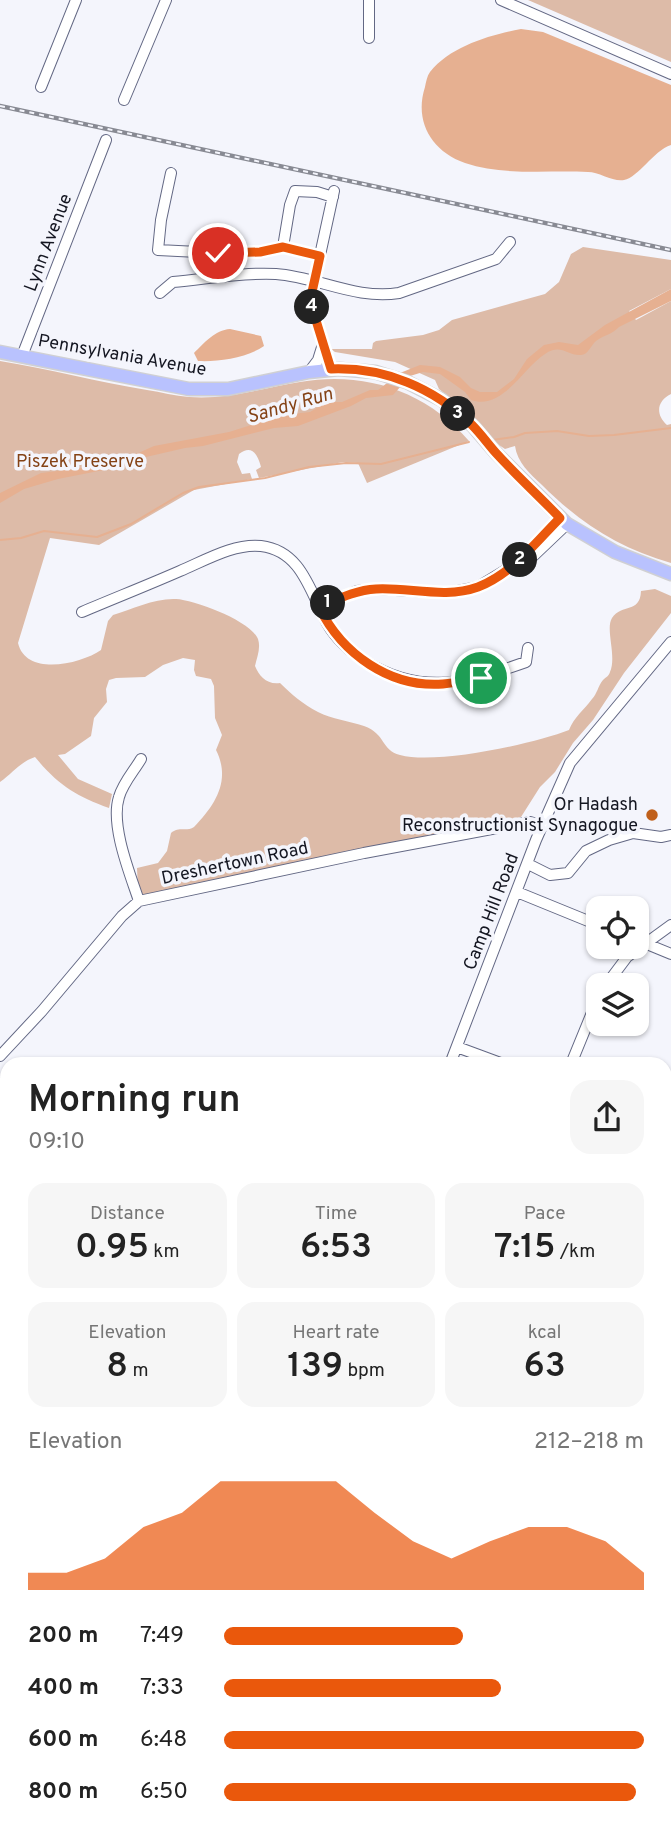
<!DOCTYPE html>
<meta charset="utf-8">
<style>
:root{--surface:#fff;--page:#f6f6f6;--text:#222;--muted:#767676;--accent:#ea580c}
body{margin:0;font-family:Overpass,sans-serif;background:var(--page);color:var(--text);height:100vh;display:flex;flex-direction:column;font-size:26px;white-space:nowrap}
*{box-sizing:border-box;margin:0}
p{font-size:23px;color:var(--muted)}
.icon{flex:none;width:38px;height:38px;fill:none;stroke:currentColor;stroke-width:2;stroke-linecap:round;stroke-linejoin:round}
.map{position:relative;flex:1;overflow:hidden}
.panel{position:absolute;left:0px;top:1057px;width:672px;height:777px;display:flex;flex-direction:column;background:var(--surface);border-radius:21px 21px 0 0;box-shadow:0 2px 5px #0004}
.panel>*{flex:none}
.buttons{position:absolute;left:586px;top:896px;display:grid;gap:14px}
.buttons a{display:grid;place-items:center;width:63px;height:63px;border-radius:14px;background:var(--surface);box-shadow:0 2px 5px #0004;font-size:35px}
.pin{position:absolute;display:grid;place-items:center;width:60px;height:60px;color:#fff;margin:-30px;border:4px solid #fff;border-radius:50%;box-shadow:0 2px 7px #0007}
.km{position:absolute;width:35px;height:35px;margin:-18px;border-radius:50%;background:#222;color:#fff;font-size:19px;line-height:35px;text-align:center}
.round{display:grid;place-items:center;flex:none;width:74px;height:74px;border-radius:21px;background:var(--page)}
.head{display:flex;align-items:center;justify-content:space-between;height:119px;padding:0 28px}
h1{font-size:38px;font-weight:600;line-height:52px}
.metrics{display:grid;grid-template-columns:repeat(3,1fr);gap:10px;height:119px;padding:7px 28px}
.metrics div{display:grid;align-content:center;border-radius:18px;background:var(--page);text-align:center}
.metrics b{font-size:35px;font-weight:600}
.metrics small{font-size:19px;font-weight:400}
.metrics p{font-size:19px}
.chart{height:196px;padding:14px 28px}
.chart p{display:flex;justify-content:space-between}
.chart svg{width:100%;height:126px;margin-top:7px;fill:var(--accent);opacity:.7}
ul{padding:0 28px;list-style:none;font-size:23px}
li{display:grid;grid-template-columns:112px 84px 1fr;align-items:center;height:52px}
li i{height:18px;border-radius:9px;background:var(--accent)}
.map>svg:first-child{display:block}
</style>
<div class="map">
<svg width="671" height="1834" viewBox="0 0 671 1834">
<rect width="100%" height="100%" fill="#f4f5fc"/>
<!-- green -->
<path fill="#ddbba8" d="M528,0H671V62Z
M583,247L671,260V289L629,311L636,320L671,301V394C657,401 655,414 667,425L671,424V563C619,548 580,523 542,485C530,474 517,462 515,446L505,449L499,445L458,404L439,389L435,380L395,362L335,352L331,349H372L373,343L376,341L423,335L439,330L452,320L545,294L559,282L571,254Z
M0,361C49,369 98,382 147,390C161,392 175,396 189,397C227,400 263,388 300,382C365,371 426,391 469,441L367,483L358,463L343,462L259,478L256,470L261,467C258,455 252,444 239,454L237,462L242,474L250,473L252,479L194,490L99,545L50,538L18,643C26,677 81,664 101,650L108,621L113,615C132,609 155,598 176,599C195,600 251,621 258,639C261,648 257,657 255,666C259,676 267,685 280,683C291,694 303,704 318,712C332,719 349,721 364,726C386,734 381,750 400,755C436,765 533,744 569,730C574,717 584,710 592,699C597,694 598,686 603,680C606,677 609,676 610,672C617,656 605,629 612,618C622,603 640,614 641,591L655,589L671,596V613L624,673L593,720L573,743L555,772L540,787L521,817L477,829L142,897L138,891L137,868L158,863L167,851L171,833C179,826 187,832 194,827C216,804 231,780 216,750L222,735L215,718L214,686L211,679L196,676L194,670L195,660L183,658L163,665L145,677L116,678L109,680L106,689L107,702L94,718L91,736L65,754L58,755L78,779L112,794L109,808C76,796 58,785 35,757C20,762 13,773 0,782Z"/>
<!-- water -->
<path fill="#e6b091" d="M521,29L543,32L671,85V145C653,151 639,177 624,180C613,182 599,172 588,172C547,170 504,176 465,163C431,151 414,121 425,87C426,82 427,76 430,72C451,46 490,35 521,29Z
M671,289V301L619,327C613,334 604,335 596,341C591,345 588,355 581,355C567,356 561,343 545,354C523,368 502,411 471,400L465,392L440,374L423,372L410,376L393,395L366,398L351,406L298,426L274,428L203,446L185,448L146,457L129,465L58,479L24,489L0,503V493L41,473L82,468L101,460L125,459L154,446L229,432L283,415L310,412L327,402H342L370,390H378L400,373L420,365L440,367L460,377L471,388L480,392H497L514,379L527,359L544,345L559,342L578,345L605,325Z
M230,329L261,336L264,346C247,358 218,362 198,361L194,353C204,343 215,330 230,329Z"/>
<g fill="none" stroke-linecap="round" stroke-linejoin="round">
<!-- stream -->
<path stroke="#e6b091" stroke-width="2" d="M492,440L514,437L525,433L557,431L589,436L614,435L671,428
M0,540L21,538L44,531L97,537L131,524L183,493L199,487L265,478L309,467L346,463L381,464L469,442
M665,1693L671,1697
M577,1833L578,1827
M199,1834L202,1827"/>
<!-- minor casing -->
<g stroke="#636884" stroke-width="12">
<path id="minor" d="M501,0L671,74
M369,38V0
M41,87L76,0
M124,100L166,0
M171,173L161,220L158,250L218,253L260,252L283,247L320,256
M283,247L290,205L295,191L317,192L333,197
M160,293L173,282C207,279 243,272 276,274C318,277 356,300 399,293L496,259L510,242
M22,356L106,140
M331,369L310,301L334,191
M309,372L318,360L323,344
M519,562L560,518
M319,607L357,591L378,589L448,593L478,587L516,564L527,562L567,524
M82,612C115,598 148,585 180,571C204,561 234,543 261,546C302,551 310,592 327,623C336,639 352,653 368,663C423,696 469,682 526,662L528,648
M528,864L550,875L568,873L586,851L609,840L633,833L661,837L671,835
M517,892L598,925
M139,901C130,874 110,825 119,797C123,783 134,771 141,759
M637,940L671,954
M606,985L627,957L671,925
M457,1047L503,1064
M0,1056L42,1011L122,916L139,901L364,853L530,822L543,826
M450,1064L536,840L570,763L671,642
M571,1064L598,998
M0,1083L7,1092
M0,1514L7,1509
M665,1671L671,1669
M272,1834L273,1827"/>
</g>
<!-- major casing -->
<g stroke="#d0d0d3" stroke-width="15">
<path id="major" d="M0,352L189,389H228L309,372L339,369L375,372L407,382L442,400L473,426L497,454L567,524L615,552L671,574"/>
</g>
<!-- highway casing -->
<g stroke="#d0d0d3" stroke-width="17">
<path id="highway" d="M665,1471L671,1468
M665,1489L671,1486
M665,1509L671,1506
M52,1834L64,1827
M84,1834L96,1827"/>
</g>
<!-- minor -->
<use href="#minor" stroke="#fff" stroke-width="10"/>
<!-- major -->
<use href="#major" stroke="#b9c2fe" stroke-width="12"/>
<!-- highway -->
<use href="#highway" stroke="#8a99fd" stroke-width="14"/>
<!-- rail casing -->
<g stroke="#888a93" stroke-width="4.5">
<path id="rail" d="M0,106L671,250
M665,1301L671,1299
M0,1629L7,1624"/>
</g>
<!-- rail -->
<use href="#rail" stroke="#f4f5fc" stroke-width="2" stroke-dasharray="5" stroke-linecap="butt"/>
</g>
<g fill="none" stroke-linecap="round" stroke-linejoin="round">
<!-- route casing -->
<g stroke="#fff" stroke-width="14">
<path id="route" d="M218,253L260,252L283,247L320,256L310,301L331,369C385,367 434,388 472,425C481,434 488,444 496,453C517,476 539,496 560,518C535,543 512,574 478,587C445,599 409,587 376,589C356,590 338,599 319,607C342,654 390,688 443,684C456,683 469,680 481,678"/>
</g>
<!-- route -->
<use href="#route" stroke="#ea580c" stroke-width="9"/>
</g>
<!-- markers -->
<circle fill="#c0601b" stroke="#f4f5fc" stroke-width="2.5" cx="652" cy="815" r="7"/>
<g text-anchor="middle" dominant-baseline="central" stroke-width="7" stroke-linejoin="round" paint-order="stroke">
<!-- street labels -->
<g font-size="18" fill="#141621" stroke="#f4f5fc">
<text transform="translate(49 243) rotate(-69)">Lynn Avenue</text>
<text transform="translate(122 356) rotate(10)">Pennsylvania Avenue</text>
<text transform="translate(235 864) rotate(-12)">Dreshertown Road</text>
<text transform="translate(492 912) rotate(-69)">Camp Hill Road</text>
</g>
<!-- park labels -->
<g font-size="18" fill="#844215" stroke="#f4f5fc">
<text x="80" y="462">Piszek Preserve</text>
</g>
<!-- poi labels -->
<g font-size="18" fill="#141621" stroke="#f4f5fc" text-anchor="end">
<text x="638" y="805">Or Hadash<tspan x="638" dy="21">Reconstructionist Synagogue</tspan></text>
</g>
<!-- water labels -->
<g font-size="19" font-style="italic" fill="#844216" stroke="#f4f5fc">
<text transform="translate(290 406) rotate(-16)">Sandy Run</text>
</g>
</g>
</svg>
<div class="buttons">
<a><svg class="icon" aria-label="locate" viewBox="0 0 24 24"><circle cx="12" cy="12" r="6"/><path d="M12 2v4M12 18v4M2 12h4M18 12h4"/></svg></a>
<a><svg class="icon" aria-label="layers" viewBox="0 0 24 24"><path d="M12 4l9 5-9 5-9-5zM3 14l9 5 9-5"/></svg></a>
</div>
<div class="pin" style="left:481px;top:678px;background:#1e9e55"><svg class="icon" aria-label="arrive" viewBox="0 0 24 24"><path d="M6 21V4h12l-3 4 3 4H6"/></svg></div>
<div class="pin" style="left:218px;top:253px;background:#d93025"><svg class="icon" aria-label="check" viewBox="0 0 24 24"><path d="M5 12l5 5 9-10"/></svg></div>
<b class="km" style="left:328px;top:603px">1</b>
<b class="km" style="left:520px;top:560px">2</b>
<b class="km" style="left:458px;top:414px">3</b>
<b class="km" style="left:312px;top:307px">4</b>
<section class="panel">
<div class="head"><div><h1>Morning run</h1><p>09:10</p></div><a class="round"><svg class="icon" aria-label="share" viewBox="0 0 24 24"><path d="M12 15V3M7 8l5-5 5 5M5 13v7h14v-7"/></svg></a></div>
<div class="metrics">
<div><p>Distance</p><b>0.95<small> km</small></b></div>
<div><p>Time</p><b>6:53</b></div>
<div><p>Pace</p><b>7:15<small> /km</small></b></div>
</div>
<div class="metrics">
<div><p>Elevation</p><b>8<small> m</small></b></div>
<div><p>Heart rate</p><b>139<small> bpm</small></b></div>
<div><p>kcal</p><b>63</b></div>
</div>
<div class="chart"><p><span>Elevation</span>212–218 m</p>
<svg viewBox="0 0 160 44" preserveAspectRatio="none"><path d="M0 44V38L10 38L20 33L30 22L40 17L50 6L60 6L70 6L80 6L90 17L100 27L110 33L120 27L130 22L140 22L150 27L160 38V44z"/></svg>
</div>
<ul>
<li><b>200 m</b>7:49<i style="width:57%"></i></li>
<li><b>400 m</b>7:33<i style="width:66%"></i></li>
<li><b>600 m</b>6:48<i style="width:100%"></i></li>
<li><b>800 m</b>6:50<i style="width:98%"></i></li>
</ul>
</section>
</div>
